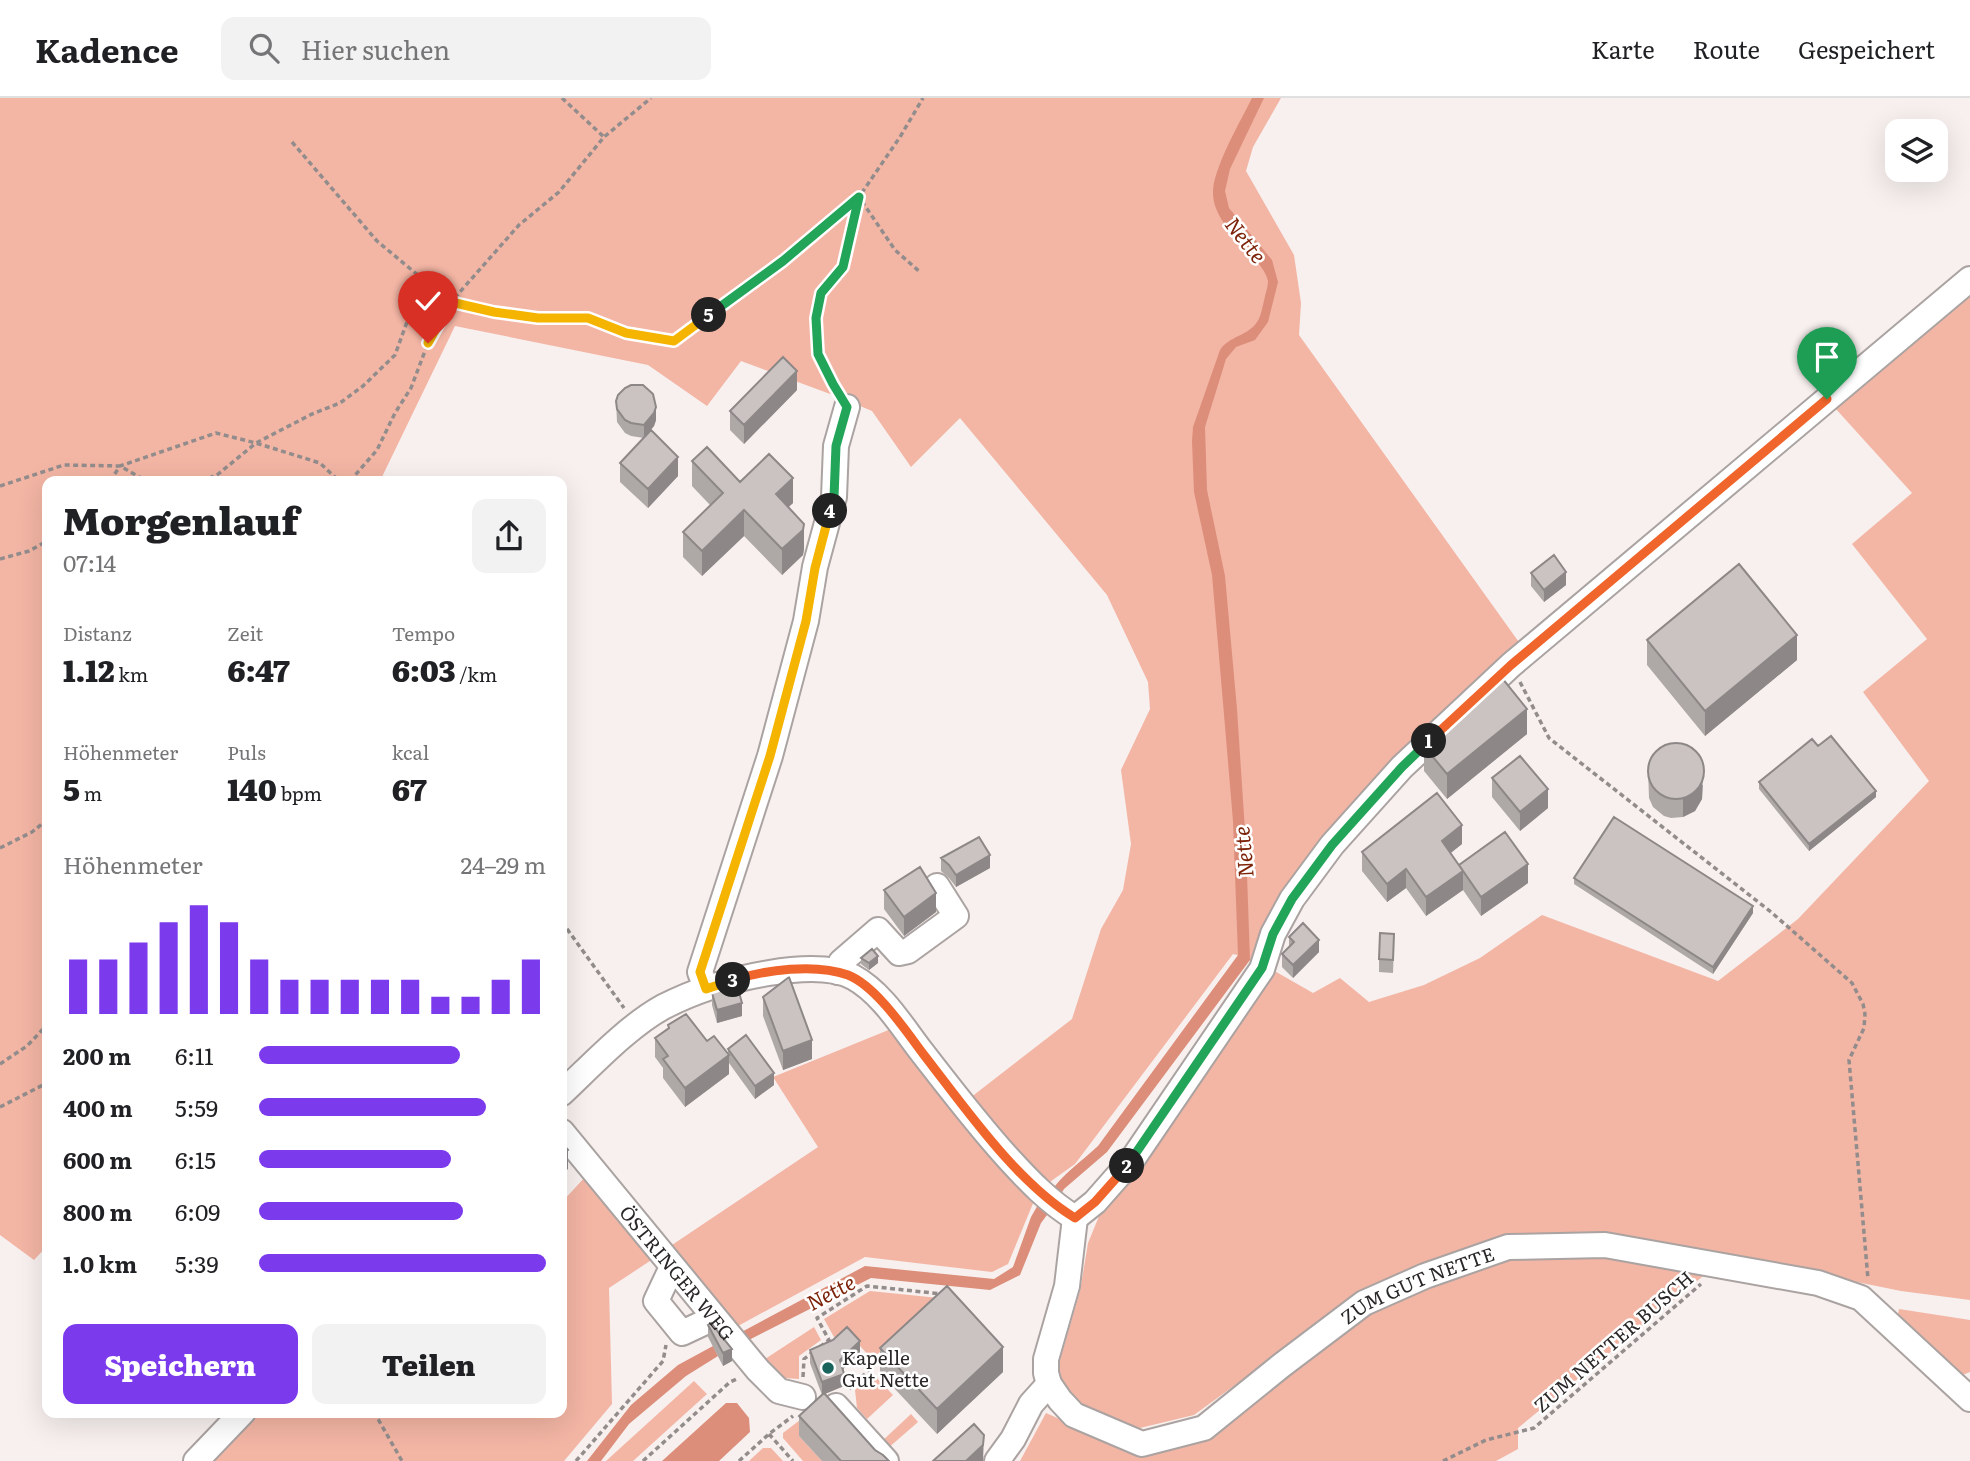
<!DOCTYPE html>
<html lang="de">
<meta charset="utf-8">
<style>
:root{--surface:#fff;--page:#f2f2f2;--text:#202124;--muted:#757577;--line:#e0e0e0;--accent:#7c3aed}
body{margin:0;font-family:Literata,serif;background:var(--page);color:var(--text);height:100vh;display:flex;flex-direction:column;font-size:26px;white-space:nowrap}
*{box-sizing:border-box;margin:0}
p{font-size:23px;color:var(--muted)}
.icon{flex:none;width:38px;height:38px;fill:none;stroke:currentColor;stroke-width:2;stroke-linecap:round;stroke-linejoin:round}
.map{position:relative;flex:1;overflow:hidden}
.details{position:absolute;left:42px;top:378px;width:525px;height:942px;display:flex;flex-direction:column;background:var(--surface);border-radius:14px;box-shadow:0 7px 28px #0002}
.details>*{flex:none}
.controls{position:absolute;left:1885px;top:21px;display:grid;gap:14px}
.controls a{display:grid;place-items:center;width:63px;height:63px;border-radius:14px;background:var(--surface);box-shadow:0 7px 28px #0002;font-size:35px}
.pin{position:absolute;display:grid;place-items:center;width:60px;height:60px;color:#fff;margin:-72px -30px;border-radius:50% 50% 50% 0;rotate:-45deg;box-shadow:0 0 7px #0007}
.pin .icon{rotate:45deg}
.km{position:absolute;width:35px;height:35px;margin:-18px;border-radius:50%;background:#222;color:#fff;font-size:19px;line-height:35px;text-align:center}
.round{display:grid;place-items:center;flex:none;width:74px;height:74px;border-radius:14px;background:var(--page)}
.summary{display:flex;align-items:center;justify-content:space-between;height:119px;padding:0 21px}
h1{font-size:38px;font-weight:800;line-height:52px}
.figures{display:grid;grid-template-columns:repeat(3,1fr);gap:10px;height:119px;padding:7px 21px}
.figures div{display:grid;align-content:center}
.figures b{font-size:30px;font-weight:800}
.figures small{font-size:19px;font-weight:400}
.figures p{font-size:19px}
.chart{height:196px;padding:14px 21px}
.chart p{display:flex;justify-content:space-between}
.chart svg{width:100%;height:126px;margin-top:7px;stroke:var(--accent);stroke-width:6}
.button{display:flex;gap:14px;margin-top:auto;padding:14px 21px}
.button a{flex:1;height:80px;border-radius:14px;background:var(--accent);color:#fff;font-size:28px;font-weight:800;line-height:80px;text-align:center}
.button a+a{background:var(--page);color:var(--text)}
ul{padding:0 21px;list-style:none;font-size:23px}
li{display:grid;grid-template-columns:112px 84px 1fr;align-items:center;height:52px}
li i{height:18px;border-radius:9px;background:var(--accent)}
header{display:flex;align-items:center;gap:42px;box-sizing:border-box;height:98px;padding:0 35px;background:var(--surface);border-bottom:2px solid var(--line)}
header strong{font-size:33px}
nav{display:flex;gap:38px;margin-inline-start:auto;font-size:24px}
.search{width:490px;height:63px;background:var(--page);display:flex;align-items:center;gap:18px;box-sizing:border-box;padding:0 24px;border-radius:14px;color:var(--muted);font-size:26px}
.map>svg:first-child{display:block}
</style>
<header>
<strong>Kadence</strong>
<div class="search"><svg class="icon" aria-label="search" viewBox="0 0 24 24"><circle cx="10" cy="10" r="6"/><path d="M15 15l6 6"/></svg>Hier suchen</div>
<nav><a>Karte</a><a>Route</a><a>Gespeichert</a></nav>
</header>
<div class="map">
<svg width="1970" height="1363" viewBox="0 0 1970 1363">
<rect width="100%" height="100%" fill="#f7f0ee"/>
<!-- green -->
<path fill="#f3b5a4" d="M0,0H1281L1253,49L1246,73L1294,157L1301,205L1299,237L1521,547L1465,593L1396,658L1324,736L1283,796L1259,868L1245,859L1233,856L1075,1066L1047,1086L970,1000L1072,921L1101,831L1123,792L1131,746L1121,672L1150,611L1148,584L1107,497L960,320L911,369L872,313L841,300L741,263L707,308L648,267L455,228L380,383H47V1148L34,1162L0,1137Z
M1970,198V1202L1901,1193L1744,1161L1601,1138L1360,1196L1194,1317L1140,1330L1084,1312L1070,1297L1060,1281L1057,1272L1080,1193L1088,1145L1102,1111L1271,871L1313,895L1340,880L1369,904L1424,887L1480,860L1542,817L1718,883L1798,821L1929,683L1863,594L1927,541L1852,446L1912,395L1835,310Z
M891,931L1034,1103L1008,1166L992,1174L865,1159L738,1228L669,1149L818,1049L773,979Z
M586,1078L656,1159L609,1190L612,1306L564,1363H210L256,1314H562V1104Z
M1605,1155L1708,1174L1518,1330V1351L1496,1363H1020L1046,1315L1142,1357L1368,1214L1428,1186L1512,1157Z
M870,1193L939,1200L872,1261L849,1236L834,1239L824,1221Z
M1899,1211L1970,1222V1274L1960,1278L1897,1221Z
M814,1229L821,1242L799,1258V1281L785,1280L765,1261Z
M872,1275L893,1297L867,1321L857,1310L855,1292Z
M694,1283L707,1296L633,1363H606Z
M911,1316L918,1324L887,1351L881,1344Z
M800,1322L799,1338L822,1363H803L783,1340V1335Z
M763,1350H771L783,1363H749Z"/>
<!-- water -->
<path fill="#dc8e7a" d="M1252,0H1264L1230,71L1225,93L1229,110L1272,162L1278,184L1268,224L1255,242L1236,249L1226,261L1205,329L1207,392L1225,478L1237,611L1246,748L1250,862L1107,1054L1064,1091L1058,1101L1050,1095C1061,1077 1082,1063 1098,1048L1238,857L1233,723L1222,593L1212,477L1194,394L1192,343L1193,329L1220,252C1229,238 1248,238 1257,224C1261,219 1262,210 1264,203C1265,197 1268,189 1268,183C1266,174 1259,166 1254,160C1238,141 1212,120 1213,93C1214,69 1240,24 1252,0Z
M1039,1105L1050,1113L1041,1125L1020,1177L990,1192L871,1180L743,1245L736,1237L865,1168L994,1181L1013,1169L1031,1119Z
M713,1248L718,1258L686,1278L629,1326L601,1363H587L631,1307L678,1267Z
M726,1305H737L749,1320L750,1334L719,1363H662Z"/>
<g fill="none" stroke-linecap="round" stroke-linejoin="round">
<!-- minor casing -->
<g stroke="#aaa3a1" stroke-width="28">
<g id="minor">
<path d="M838,874L841,864L878,832L899,855L908,853L956,818L937,788"/>
<path d="M706,890L700,874L770,658L806,523L815,469L834,399L836,348L847,309"/>
<path d="M562,995C592,967 627,929 663,909C696,892 732,881 769,875C793,871 830,867 853,879C882,895 901,927 921,953C949,989 977,1026 1008,1060C1029,1083 1049,1104 1075,1120"/>
<path id="s1" d="M562,1034L758,1272L779,1293L803,1299"/>
<path d="M1075,1120L1095,1104L1132,1062L1262,871L1273,836L1292,801L1332,747L1402,669L1511,567L1970,181"/>
<path id="s2" d="M1075,1120L1067,1188L1046,1261V1275L1049,1286L1060,1302L1074,1317L1142,1346L1204,1330L1282,1267L1364,1205L1425,1178L1508,1149L1605,1147L1818,1185L1861,1200L1970,1301"/>
<path d="M672,1169L656,1203L682,1235L714,1220"/>
<path d="M836,1308L886,1363"/>
<path d="M196,1363L243,1314"/>
<path d="M997,1363L1013,1341L1031,1306L1049,1286"/>
</g>
</g>
<!-- path -->
<path stroke="#928d8c" stroke-width="3.5" stroke-dasharray="5 3.5" stroke-linecap="butt" d="M562,0L604,39
M292,44L377,143L449,203
M837,292L818,255L816,220L822,195L843,169L859,99L900,39L923,0
M110,383L120,368L216,335L256,345L320,365L339,383
M201,383L217,377L256,345L312,316L340,305L363,288L395,257L408,221L432,201L493,214L538,220H588L626,235L674,243L783,163L859,99L895,152L920,174
M350,383L377,352L395,315L411,290L428,245L451,204L519,127L559,94L604,39L651,0
M0,388L64,367L120,368L146,383
M0,461L29,453L47,443
M1520,584L1549,640L1771,814L1852,885L1863,906L1865,916L1864,930L1849,962L1868,1181
M0,750L32,734L47,722
M562,824L624,910
M0,966L27,948L47,927
M0,1009L47,985
M820,1249L829,1242L817,1220L867,1188L942,1196
M803,1279L804,1261L814,1253
M849,1291L884,1258
M374,1314L402,1363
M769,1336L793,1363
M576,1363L663,1263L666,1247
M643,1363L730,1284L739,1280
M739,1363L769,1336L793,1318
M1443,1363L1486,1342L1534,1330L1701,1186"/>
<!-- minor -->
<use href="#minor" stroke="#fff" stroke-width="24"/>
</g>
<!-- wall -->
<path fill="#aea8a6" d="M797,292L744,346L730,332V313Z
M616,303L656,322L654,328L647,336L678,378L648,410L620,384V365L644,340L631,338L625,335L617,324Z
M692,363L793,405L788,409L804,451L803,457L782,477L744,438L702,478L683,459V434L710,407L692,388Z
M1531,475L1566,487L1544,504L1531,488Z
M1647,542L1797,562L1705,638L1647,567Z
M1461,609L1527,636L1447,701L1424,673V648L1461,618Z
M1818,648L1876,699L1809,753L1759,691V684Z
M1648,672L1703,687L1702,701L1695,713L1683,719L1671,720L1664,718L1653,709L1649,700Z
M1492,680L1548,710L1520,733L1492,699Z
M1462,746L1450,755L1459,767L1528,785L1481,818L1463,792L1426,818L1406,790L1387,804L1362,773V754Z
M941,760L990,770L956,789L949,780L941,773Z
M1574,780L1753,815L1713,876L1574,786Z
M884,792L936,814L904,838L884,811Z
M1289,839L1319,854L1293,880L1282,869V856L1289,849Z
M1394,848L1393,875L1379,874V861Z
M861,860L878,865L869,872L861,866Z
M712,895L742,918L717,925L712,907Z
M763,899L812,961L783,972L763,918Z
M668,927L707,943L728,955V951L774,987L755,1001L729,965V976L685,1009L663,980V970L655,959V940L668,930Z
M708,1227L732,1263L723,1268L708,1239Z
M880,1250L1003,1274L937,1336L880,1275Z
M810,1252L860,1255L843,1271L844,1288L825,1296L875,1352L889,1363H822L799,1338V1318L822,1297L810,1265Z"/>
<!-- shaded-wall -->
<path fill="#8d8887" d="M797,273V292L744,346V327Z
M656,309V322L654,328L644,340V327Z
M678,359V378L648,410V391Z
M793,380V405L776,421V396Z
M744,412V438L702,478V453Z
M804,426V451L803,457L782,477V451Z
M1566,474V487L1544,504V492Z
M1797,537V562L1705,638V613Z
M1527,611V636L1447,701V676Z
M1703,669L1702,701L1695,713L1683,719V700Z
M1548,691V710L1520,733V714Z
M1876,693V699L1809,753V746Z
M1462,727V746L1442,762V743Z
M990,757V770L956,789V777Z
M1528,766V785L1481,818V799Z
M1406,771V790L1387,804V786Z
M1463,773V792L1426,818V799Z
M936,795V814L904,838V819Z
M1753,808V815L1713,876V869Z
M1319,842V854L1293,880V867Z
M878,858V865L869,872V865Z
M742,905V918L717,925V912Z
M812,942V961L783,972V953Z
M729,957V976L685,1009V990Z
M774,975V987L755,1001V988Z
M568,1052V1071L562,1076V1057Z
M860,1243V1255L840,1274V1262Z
M1003,1249V1274L937,1336V1311Z
M732,1251V1263L723,1268V1255Z
M844,1276V1288L822,1297V1284Z
M984,1337L983,1363H966Z"/>
<!-- building -->
<path fill="#cac3c1" stroke="#8d8887" stroke-width="2" d="M783,259L797,273L744,327L730,313Z
M631,287H643L653,296L656,309L654,315L644,327L631,325L625,322L617,311L616,303L618,297L625,290Z
M651,332L678,359L648,391L620,365Z
M707,349L740,384L769,356L793,380L776,396L804,426L803,432L782,451L744,412L702,453L683,434L723,395L692,363Z
M1554,457L1566,474L1544,492L1531,475Z
M1739,466L1797,537L1705,613L1647,542Z
M1498,575L1527,611L1447,676L1424,648L1466,614L1461,609Z
M1831,638L1876,693L1809,746L1759,684L1812,641L1818,648Z
M1648 673a28 28 0 1 1 56 0a28 28 0 1 1-56 0Z
M1520,658L1548,691L1520,714L1492,680Z
M1437,695L1462,727L1442,743L1463,773L1426,799L1406,771L1387,786L1362,754Z
M1614,719L1753,808L1713,869L1574,780Z
M1505,734L1528,766L1481,799L1459,767Z
M979,739L990,757L956,777L949,767L941,760Z
M920,769L936,795L904,819L884,792Z
M1303,825L1319,842L1293,867L1282,856L1294,844L1289,839Z
M1380,835L1394,836L1393,862L1379,861Z
M872,851L878,858L869,865L861,860Z
M789,879L812,942L783,953L763,899Z
M737,887L742,905L717,912L712,895Z
M686,916L707,943L714,938L729,957L685,990L663,961L668,958L655,940L669,930L668,927Z
M746,937L774,975L755,988L728,951Z
M562,1045L568,1052L562,1057Z
M947,1188L1003,1249L937,1311L880,1250Z
M711,1225L732,1251L723,1255L708,1227Z
M847,1229L860,1243L840,1262L844,1276L822,1284L810,1252L833,1242Z
M824,1295L875,1352L883,1357L889,1363H841L799,1318Z
M974,1326L984,1337L983,1347L966,1363H933Z"/>
<g fill="none" stroke-linecap="round" stroke-linejoin="round">
<!-- split-1 casing -->
<g stroke="#fff" stroke-width="14">
<path id="split-1" d="M1429,643L1511,567L1827,301"/>
</g>
<!-- split-2 casing -->
<g stroke="#fff" stroke-width="14">
<path id="split-2" d="M1127,1068L1262,870L1273,836L1292,801L1332,747L1402,669L1429,643"/>
</g>
<!-- split-3 casing -->
<g stroke="#fff" stroke-width="14">
<path id="split-3" d="M733,882C765,872 815,865 848,877C876,888 906,933 924,957C966,1011 1017,1085 1075,1120L1095,1104L1127,1068"/>
</g>
<!-- split-4 casing -->
<g stroke="#fff" stroke-width="14">
<path id="split-4" d="M733,882L706,891L700,874L770,658L806,523L815,470L830,413"/>
</g>
<!-- split-5 casing -->
<g stroke="#fff" stroke-width="14">
<path id="split-5" d="M709,217L783,163L859,99L843,169L821,195L816,220L818,256L833,286L847,309L836,348L834,399L830,413"/>
</g>
<!-- split-6 casing -->
<g stroke="#fff" stroke-width="14">
<path id="split-6" d="M428,245L451,204L494,214L538,220H588L626,235L674,243L709,217"/>
</g>
<!-- split-1 -->
<use href="#split-1" stroke="#f0652b" stroke-width="9"/>
<!-- split-2 -->
<use href="#split-2" stroke="#22a559" stroke-width="9"/>
<!-- split-3 -->
<use href="#split-3" stroke="#f0652b" stroke-width="9"/>
<!-- split-4 -->
<use href="#split-4" stroke="#f5b400" stroke-width="9"/>
<!-- split-5 -->
<use href="#split-5" stroke="#22a559" stroke-width="9"/>
<!-- split-6 -->
<use href="#split-6" stroke="#f5b400" stroke-width="9"/>
</g>
<!-- markers -->
<circle fill="#19645d" stroke="#fff" stroke-width="2.5" cx="828" cy="1270" r="7"/>
<g text-anchor="middle" dominant-baseline="central" stroke-width="5" stroke-linejoin="round" paint-order="stroke">
<!-- street labels -->
<g font-size="19" fill="#2a2827" stroke="#fff">
<text stroke="none"><textPath href="#s1" startOffset="182">ÖSTRINGER WEG</textPath></text>
<text stroke="none"><textPath href="#s2" startOffset="607">ZUM GUT NETTE</textPath></text>
<text transform="translate(1613 1243) rotate(-41)">ZUM NETTER BUSCH</text>
</g>
<!-- poi labels -->
<g font-size="19" fill="#2a2827" stroke="#fff" text-anchor="start">
<text x="842" y="1259">Kapelle<tspan x="842" dy="22">Gut Nette</tspan></text>
</g>
<!-- water labels -->
<g font-size="21" font-style="italic" fill="#7d2309" stroke="#fff">
<text transform="translate(1247 141) rotate(52)">Nette</text>
<text transform="translate(1242 754) rotate(-95)">Nette</text>
<text transform="translate(830 1193) rotate(-28)">Nette</text>
</g>
</g>
</svg>
<div class="controls">
<a><svg class="icon" aria-label="layers" viewBox="0 0 24 24"><path d="M12 4l9 5-9 5-9-5zM3 14l9 5 9-5"/></svg></a>
</div>
<div class="pin" style="left:1827px;top:301px;background:#1e9e55"><svg class="icon" aria-label="arrive" viewBox="0 0 24 24"><path d="M6 21V4h12l-3 4 3 4H6"/></svg></div>
<div class="pin" style="left:428px;top:245px;background:#d93025"><svg class="icon" aria-label="check" viewBox="0 0 24 24"><path d="M5 12l5 5 9-10"/></svg></div>
<b class="km" style="left:1429px;top:643px">1</b>
<b class="km" style="left:1127px;top:1068px">2</b>
<b class="km" style="left:733px;top:882px">3</b>
<b class="km" style="left:830px;top:413px">4</b>
<b class="km" style="left:709px;top:217px">5</b>
<section class="details">
<div class="summary"><div><h1>Morgenlauf</h1><p>07:14</p></div><a class="round"><svg class="icon" aria-label="share" viewBox="0 0 24 24"><path d="M12 15V3M7 8l5-5 5 5M5 13v7h14v-7"/></svg></a></div>
<div class="figures">
<div><p>Distanz</p><b>1.12<small> km</small></b></div>
<div><p>Zeit</p><b>6:47</b></div>
<div><p>Tempo</p><b>6:03<small> /km</small></b></div>
</div>
<div class="figures">
<div><p>Höhenmeter</p><b>5<small> m</small></b></div>
<div><p>Puls</p><b>140<small> bpm</small></b></div>
<div><p>kcal</p><b>67</b></div>
</div>
<div class="chart"><p><span>Höhenmeter</span>24–29 m</p>
<svg viewBox="0 0 160 44" preserveAspectRatio="none"><path d="M5 44V25M15 44V25M25 44V19M35 44V12M45 44V6M55 44V12M65 44V25M75 44V32M85 44V32M95 44V32M105 44V32M115 44V32M125 44V38M135 44V38M145 44V32M155 44V25"/></svg>
</div>
<ul>
<li><b>200 m</b>6:11<i style="width:70%"></i></li>
<li><b>400 m</b>5:59<i style="width:79%"></i></li>
<li><b>600 m</b>6:15<i style="width:67%"></i></li>
<li><b>800 m</b>6:09<i style="width:71%"></i></li>
<li><b>1.0 km</b>5:39<i style="width:100%"></i></li>
</ul>
<div class="button"><a>Speichern</a><a>Teilen</a></div>
</section>
</div>
